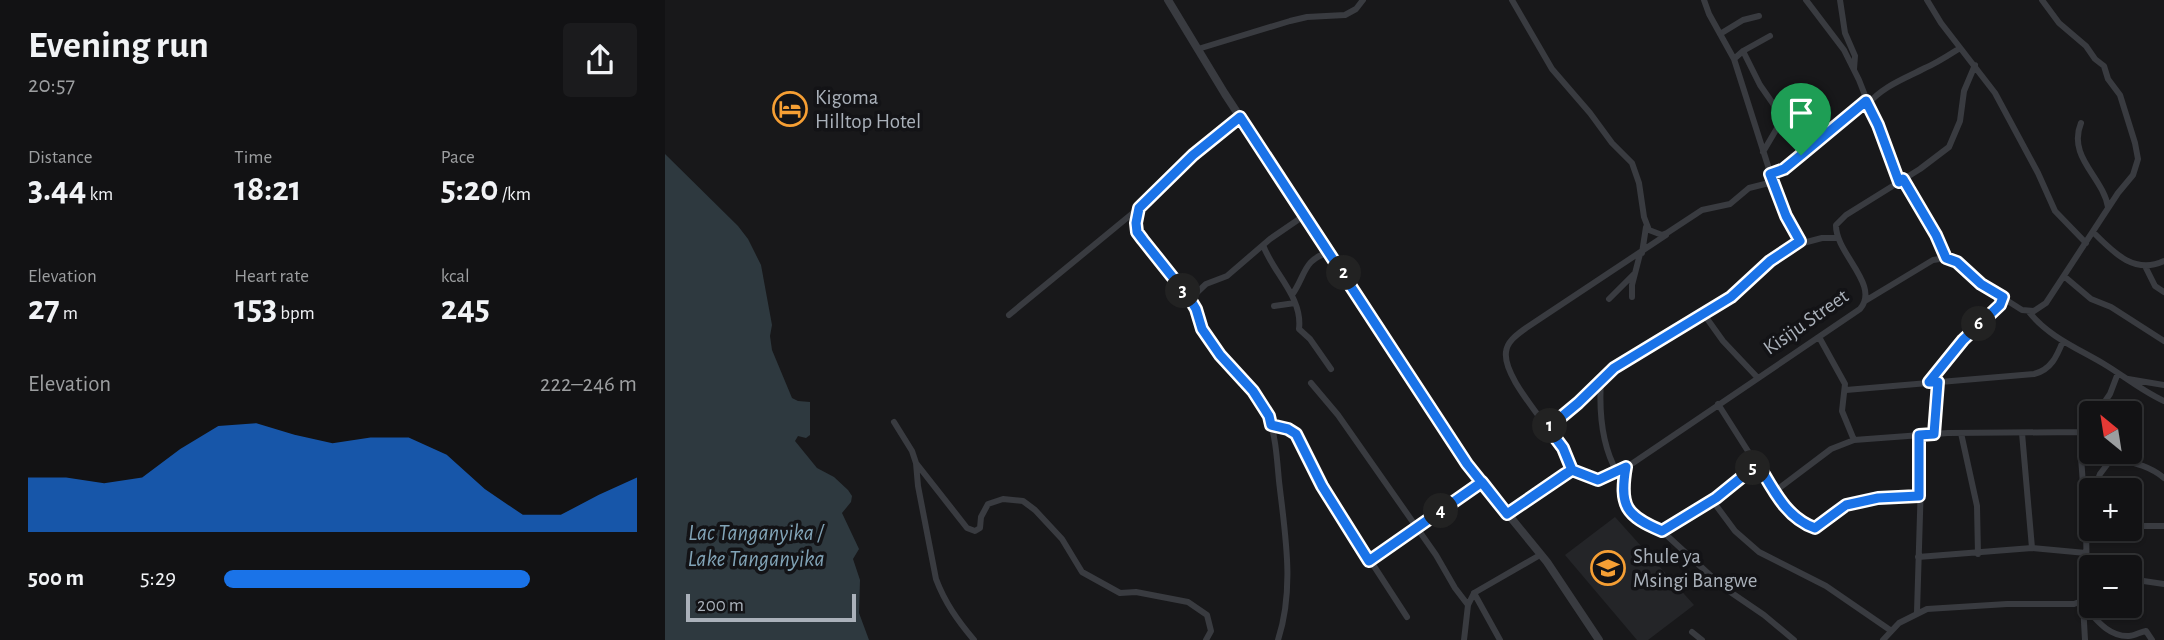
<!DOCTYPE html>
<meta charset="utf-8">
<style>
:root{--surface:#121214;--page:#1b1b1d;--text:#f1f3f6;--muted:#9c9ea0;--line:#313234;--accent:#1a73e8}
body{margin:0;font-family:"Alegreya Sans",sans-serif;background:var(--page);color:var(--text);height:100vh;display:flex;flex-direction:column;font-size:26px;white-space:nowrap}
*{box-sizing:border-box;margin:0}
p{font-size:23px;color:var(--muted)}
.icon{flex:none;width:38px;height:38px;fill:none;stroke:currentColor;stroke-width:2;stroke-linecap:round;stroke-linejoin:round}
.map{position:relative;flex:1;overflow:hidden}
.drawer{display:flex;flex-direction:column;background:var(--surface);width:665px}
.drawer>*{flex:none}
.needle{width:46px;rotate:330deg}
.fabs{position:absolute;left:1414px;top:401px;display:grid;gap:14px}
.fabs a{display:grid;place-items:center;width:63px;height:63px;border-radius:7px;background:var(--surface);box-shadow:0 2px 5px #0004,0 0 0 2px var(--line);font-size:35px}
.scale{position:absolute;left:21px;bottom:18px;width:170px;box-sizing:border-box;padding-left:7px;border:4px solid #aab1ba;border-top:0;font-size:19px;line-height:24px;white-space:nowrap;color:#aab1ba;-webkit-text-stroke:5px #131316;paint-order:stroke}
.pin{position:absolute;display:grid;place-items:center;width:60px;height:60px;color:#fff;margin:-72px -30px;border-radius:50% 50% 50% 0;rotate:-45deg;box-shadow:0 0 7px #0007}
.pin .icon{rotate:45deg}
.km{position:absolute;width:35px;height:35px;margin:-18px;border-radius:50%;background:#222;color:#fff;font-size:19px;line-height:35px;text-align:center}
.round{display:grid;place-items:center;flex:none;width:74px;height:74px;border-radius:7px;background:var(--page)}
.summary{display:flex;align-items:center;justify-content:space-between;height:119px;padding:0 28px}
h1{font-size:38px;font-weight:700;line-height:52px}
.metrics{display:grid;grid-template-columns:repeat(3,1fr);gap:10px;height:119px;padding:7px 28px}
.metrics div{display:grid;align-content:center}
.metrics b{font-size:35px;font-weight:700}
.metrics small{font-size:19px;font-weight:400}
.metrics p{font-size:19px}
.chart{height:196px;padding:14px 28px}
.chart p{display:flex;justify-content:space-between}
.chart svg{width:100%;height:126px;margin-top:7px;fill:var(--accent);opacity:.7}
ul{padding:0 28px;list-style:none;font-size:23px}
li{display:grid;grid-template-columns:112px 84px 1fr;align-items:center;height:52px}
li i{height:18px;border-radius:9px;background:var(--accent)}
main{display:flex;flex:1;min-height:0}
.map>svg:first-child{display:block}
</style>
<main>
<section class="drawer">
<div class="summary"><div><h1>Evening run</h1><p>20:57</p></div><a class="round"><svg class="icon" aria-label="share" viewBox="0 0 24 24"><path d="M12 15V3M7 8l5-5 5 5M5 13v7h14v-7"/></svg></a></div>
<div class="metrics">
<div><p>Distance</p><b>3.44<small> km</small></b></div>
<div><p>Time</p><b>18:21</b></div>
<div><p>Pace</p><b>5:20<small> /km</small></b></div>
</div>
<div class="metrics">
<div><p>Elevation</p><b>27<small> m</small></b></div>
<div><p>Heart rate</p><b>153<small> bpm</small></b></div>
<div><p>kcal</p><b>245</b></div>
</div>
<div class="chart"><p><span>Elevation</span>222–246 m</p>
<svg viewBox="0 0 160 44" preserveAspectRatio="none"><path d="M0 44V25L10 25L20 27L30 25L40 15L50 7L60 6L70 10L80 13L90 11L100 11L110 17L120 29L130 38L140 38L150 31L160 25V44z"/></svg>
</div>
<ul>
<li><b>500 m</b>5:29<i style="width:74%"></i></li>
</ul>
</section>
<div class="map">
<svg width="1499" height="640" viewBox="0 0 1499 640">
<rect width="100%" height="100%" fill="#18181a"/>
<!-- built -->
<path fill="#242528" d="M950,517L1029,605L983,640H972L900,555Z"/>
<!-- water -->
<path fill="#2e393f" d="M0,154L73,226L83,239L96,265L107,325L105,336L107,350L127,398L133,401L145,402V435L141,438L133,436L130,441L152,468L169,477L183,490L187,496L186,502L177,513L194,549L188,559L195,580L194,613L204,640H0Z"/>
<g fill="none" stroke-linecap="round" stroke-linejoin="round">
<!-- minor -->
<path stroke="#393b40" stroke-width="6" d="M847,0L887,69L925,113L947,143L967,163L974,183L979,217L984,230L997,235L1002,233L1037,210L1065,204L1084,188L1108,182
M1039,0L1044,14L1069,59L1111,191L1129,232L1138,243L1157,238H1173
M1141,0L1179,50L1194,80L1234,182
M1175,0L1180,33L1190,56L1189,69
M1262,0L1276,23L1330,93L1373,173L1390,211L1421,243
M1055,34L1078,20L1094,16
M533,49L625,21L642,17L680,15L691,9L698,0
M1078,51L1095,85L1118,118L1098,152
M1069,59L1078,51L1105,36
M1202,105C1218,86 1239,79 1260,68C1272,63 1284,55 1295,48
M1416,123C1402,157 1438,177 1443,207
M1105,174L1119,169L1201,101
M1238,179L1271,235L1281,258
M474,208L471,223L473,232L525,299C531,309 532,319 537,329C540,335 545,341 549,346C566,370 594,389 604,418C611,438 612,460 614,481C620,534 630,588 613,640
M1428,232C1448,252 1469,275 1499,261
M598,245C608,273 638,297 634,329L645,339L666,369
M977,253L981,227
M1480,266L1490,286L1499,292
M1400,277L1426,299L1446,307L1499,341
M627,295C641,275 638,259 665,252
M967,297V285L975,254
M525,299L541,284L562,276L605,239L640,215
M944,299L969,274
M1200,301L1268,260L1281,258L1292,262L1316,284L1357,310L1369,311L1381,303L1453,193L1468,175L1473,159L1470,143L1455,95L1443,79L1439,66L1430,59L1421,46L1394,23L1377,0
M609,306L630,303
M1364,312C1384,337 1412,348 1439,364C1459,376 1477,391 1499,401
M1038,313L1058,341L1092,377
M344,315L474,208L522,161L575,117
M1154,337L1180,384L1177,411L1189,440
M1463,379L1499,385
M936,380C934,411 936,444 952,472
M1264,382L1298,340L1335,305L1338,297
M646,383L673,415L771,555L790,588L803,605
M1181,390L1369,374C1386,370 1392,356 1398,341
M1053,404L1114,500C1125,512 1135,523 1150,528C1160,522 1168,513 1177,508C1199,495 1230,496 1254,496
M1432,413L1445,394L1453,373
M229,422L247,451L251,463L253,486L271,579C280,603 293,621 309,640
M606,425L623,429L631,434L657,486L742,617
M883,428L913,403L949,367L1066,297L1105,262L1135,241
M1296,433L1312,506L1313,554
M1357,433L1367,548
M1269,434L1274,382
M1429,452C1453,461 1479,461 1499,478
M251,463L302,528L310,531L315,528L316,517L323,504L338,499L358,501L370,510L397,539L417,572L455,593L471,592L523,602L542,615L546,631L541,640
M961,467C954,506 961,516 997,531L1058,587L1099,615L1129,640
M907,470C898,437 837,382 841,352C842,341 853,334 861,328L1001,235
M1429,490L1435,474L1447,458
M1109,492L1166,449L1189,440L1283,433L1419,432
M1047,500L1070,531L1094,552L1161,586L1225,630
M842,514L903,472L911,471L933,479L968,463L1195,309C1216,285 1170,253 1171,225L1181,215L1255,169L1284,147L1295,121L1299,91L1310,65
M1465,526H1499
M997,531L1051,497L1093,464
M1253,557L1367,548L1421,553
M704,561L817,482
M1465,579L1499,584
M809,593L835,640
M1418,604L1420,640
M1418,605C1430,618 1443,637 1464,636C1469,636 1475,632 1481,631L1487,640
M1252,612L1256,482L1254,435
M1027,632L1037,640
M799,640L803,605L809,593L875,555
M1218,640L1234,623L1262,609L1342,604H1409L1417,601L1422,588L1421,526L1415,443L1426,421"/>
<!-- tertiary -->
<path stroke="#393b40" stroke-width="8" d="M503,0L560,94L802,464L882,562L934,640"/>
</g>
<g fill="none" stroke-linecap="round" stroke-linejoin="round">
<!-- route casing -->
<g stroke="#fff" stroke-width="14">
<path id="route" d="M1136,155L1119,169L1105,174L1121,216L1135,241L1105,261L1066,297L949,368L913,403L883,428L898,448L907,470L842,514L802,464L575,117L528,155L474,208L471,223L472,232L478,240L525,299L531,309L537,329L555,355L588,391L604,416L606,425L623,429L631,434L657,486L704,561L817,482L842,514L900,474L907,470L933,480L961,467C954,506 961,516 997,531L1051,498L1093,464C1108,489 1121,518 1150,528L1181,505L1213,498L1254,496V435L1269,434L1273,382H1264L1298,340L1335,305L1338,297L1316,284L1292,262L1281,258L1271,235L1238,179L1234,182L1213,125L1201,101L1136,155"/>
</g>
<!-- route -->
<use href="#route" stroke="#1a73e8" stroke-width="9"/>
</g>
<!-- icons -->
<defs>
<g id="hotel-ring" transform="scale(1.75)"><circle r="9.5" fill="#131316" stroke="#f69f34" stroke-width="1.5"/><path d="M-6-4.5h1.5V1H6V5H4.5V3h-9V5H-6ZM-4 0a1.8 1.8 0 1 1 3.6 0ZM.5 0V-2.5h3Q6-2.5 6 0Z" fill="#f69f34"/></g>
<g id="school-ring" transform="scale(1.75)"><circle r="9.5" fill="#131316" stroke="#f69f34" stroke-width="1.5"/><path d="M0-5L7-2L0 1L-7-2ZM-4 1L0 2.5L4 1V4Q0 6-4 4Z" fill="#f69f34"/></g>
</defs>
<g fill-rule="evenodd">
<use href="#hotel-ring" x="125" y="109"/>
<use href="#school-ring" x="943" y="568"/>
</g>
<g text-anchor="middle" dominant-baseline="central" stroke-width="7" stroke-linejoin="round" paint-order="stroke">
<!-- poi labels -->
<g font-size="21" fill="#aab1ba" stroke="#131316" text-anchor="start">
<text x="150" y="97">Kigoma<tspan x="150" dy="24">Hilltop Hotel</tspan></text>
<text x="968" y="556">Shule ya<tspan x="968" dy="24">Msingi Bangwe</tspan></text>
</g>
<!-- street labels -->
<g font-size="21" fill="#aab1ba" stroke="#131316">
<text transform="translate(1141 322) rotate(-35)">Kisiju Street</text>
</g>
<!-- water labels -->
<g font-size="23" font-style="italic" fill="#81a3b6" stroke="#131316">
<text x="91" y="533">Lac Tanganyika /<tspan x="91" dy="26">Lake Tanganyika</tspan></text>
</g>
</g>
</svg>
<div class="fabs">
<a><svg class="needle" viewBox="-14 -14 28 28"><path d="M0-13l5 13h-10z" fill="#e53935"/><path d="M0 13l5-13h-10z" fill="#9c9ea0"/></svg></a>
<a>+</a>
<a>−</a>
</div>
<div class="scale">200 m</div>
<div class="pin" style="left:1136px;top:155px;background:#1e9e55"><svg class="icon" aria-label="arrive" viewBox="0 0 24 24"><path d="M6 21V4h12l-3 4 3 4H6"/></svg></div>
<b class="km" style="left:885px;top:426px">1</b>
<b class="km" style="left:679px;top:273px">2</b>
<b class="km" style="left:518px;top:291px">3</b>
<b class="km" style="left:776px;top:511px">4</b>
<b class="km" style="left:1088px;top:468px">5</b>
<b class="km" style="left:1314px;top:324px">6</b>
</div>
</main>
